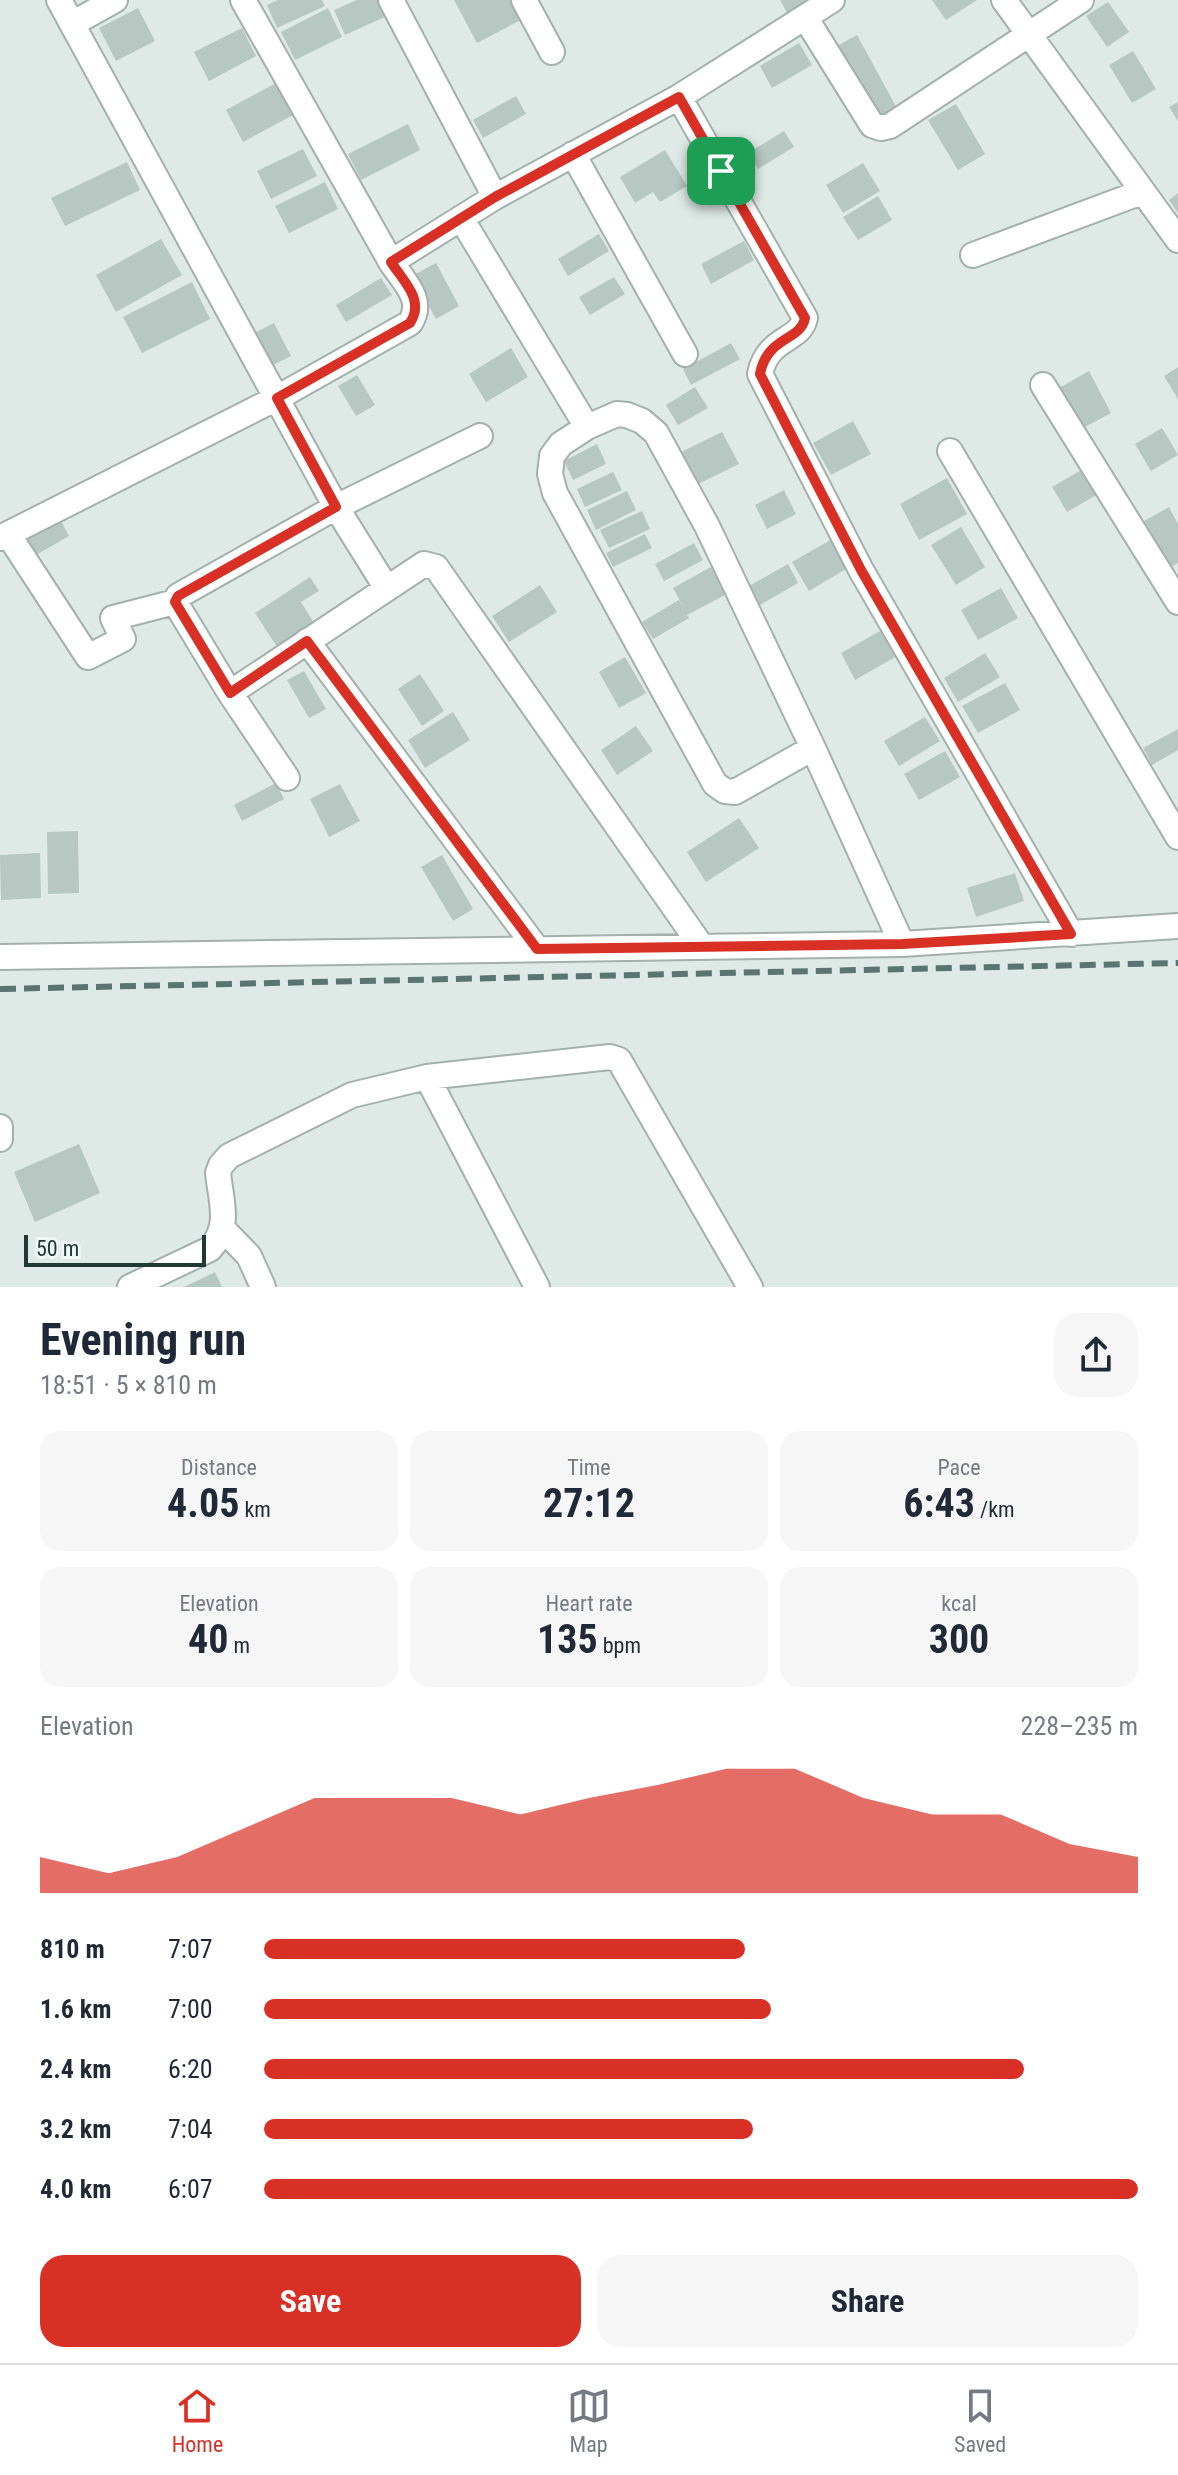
<!DOCTYPE html>
<meta charset="utf-8">
<style>
:root{--surface:#fff;--page:#f6f6f7;--text:#1f2937;--muted:#747a83;--line:#e0e1e3;--accent:#d93025}
body{margin:0;font-family:"Roboto Condensed",sans-serif;background:var(--page);color:var(--text);height:100vh;display:flex;flex-direction:column;font-size:30px;white-space:nowrap}
*{box-sizing:border-box;margin:0}
p{font-size:26px;color:var(--muted)}
.icon{flex:none;width:44px;height:44px;fill:none;stroke:currentColor;stroke-width:2;stroke-linecap:round;stroke-linejoin:round}
.map{position:relative;height:1287px;overflow:hidden}
.drawer{display:flex;flex-direction:column;background:var(--surface);flex:1}
.drawer>*{flex:none}
.scale{position:absolute;left:24px;bottom:20px;width:182px;box-sizing:border-box;padding-left:8px;border:4px solid #203935;border-top:0;font-size:22px;line-height:28px;white-space:nowrap;color:#203935;-webkit-text-stroke:6px #eff7f4;paint-order:stroke}
.pin{position:absolute;display:grid;place-items:center;width:68px;height:68px;color:#fff;margin:-34px;border-radius:16px;box-shadow:0 4px 12px #0006}
.round{display:grid;place-items:center;flex:none;width:84px;height:84px;border-radius:24px;background:var(--page)}
.head{display:flex;align-items:center;justify-content:space-between;height:136px;padding:0 40px}
h1{font-size:44px;font-weight:700;line-height:60px}
.metrics{display:grid;grid-template-columns:repeat(3,1fr);gap:12px;height:136px;padding:8px 40px}
.metrics div{display:grid;align-content:center;border-radius:20px;background:var(--page);text-align:center}
.metrics b{font-size:40px;font-weight:700}
.metrics small{font-size:22px;font-weight:400}
.metrics p{font-size:22px}
.chart{height:224px;padding:16px 40px}
.chart p{display:flex;justify-content:space-between}
.chart svg{width:100%;height:144px;margin-top:8px;fill:var(--accent);opacity:.7}
.action{display:flex;gap:16px;margin-top:auto;padding:16px 40px}
.action a{flex:1;height:92px;border-radius:24px;background:var(--accent);color:#fff;font-size:32px;font-weight:700;line-height:92px;text-align:center}
.action a+a{background:var(--page);color:var(--text)}
ul{padding:0 40px;list-style:none;font-size:26px}
li{display:grid;grid-template-columns:128px 96px 1fr;align-items:center;height:60px}
li i{height:20px;border-radius:10px;background:var(--accent)}
.dock{display:flex;justify-content:space-around;align-items:center;height:112px;border-top:2px solid var(--line);background:var(--surface);font-size:22px;color:var(--muted)}
.dock a{display:grid;justify-items:center;gap:4px}
.dock .current{color:var(--accent)}
.map>svg:first-child{display:block}
</style>
<div class="map">
<svg width="1178" height="1287" viewBox="0 0 1178 1287">
<rect width="100%" height="100%" fill="#dfeae6"/>
<!-- building -->
<path fill="#b7c7c2" d="M278,0H322L325,6L277,28L267,5Z
M357,0H380L387,16L345,35L334,10Z
M454,0H510L521,20L477,43Z
M780,0H815L788,15Z
M932,0H977L946,20Z
M1108,2L1129,32L1107,47L1086,16Z
M138,8L155,41L116,61L99,28Z
M328,8L342,37L295,60L281,32Z
M242,28L256,56L209,81L194,52Z
M857,35L899,112L877,124L835,47Z
M799,43L812,65L772,88L760,66Z
M1133,51L1156,89L1132,103L1109,65Z
M278,82L295,114L243,142L226,110Z
M516,96L526,114L483,138L473,120Z
M1178,102V121L1169,107Z
M956,104L985,154L958,170L928,120Z
M408,124L420,150L361,180L348,154Z
M784,131L794,147L758,169L748,153Z
M303,149L317,176L271,199L257,171Z
M665,150L687,186L660,202L653,192L635,203L620,177Z
M127,162L140,190L65,226L51,198Z
M863,163L880,191L843,213L826,185Z
M325,182L338,209L289,233L275,206Z
M1178,193V213L1169,200Z
M878,196L892,220L858,240L843,217Z
M599,234L609,251L568,276L558,259Z
M161,239L182,275L116,312L96,275Z
M744,241L754,260L711,284L701,264Z
M436,263L459,306L436,319L412,276Z
M614,277L625,294L590,315L579,297Z
M381,278L392,295L346,322L336,305Z
M192,282L210,319L142,353L123,317Z
M274,323L291,356L271,366L254,333Z
M731,343L740,359L691,385L683,369Z
M511,348L528,377L486,402L469,374Z
M1178,367V399L1164,376Z
M1089,371L1111,413L1081,429L1059,388Z
M357,375L375,405L356,416L338,386Z
M695,387L708,408L678,425L666,405Z
M853,421L871,454L831,475L813,443Z
M1162,428L1178,455L1151,471L1135,444Z
M722,432L739,464L694,486L677,454Z
M597,444L606,464L573,480L564,461Z
M1083,469L1098,494L1067,512L1052,487Z
M613,472L622,490L585,507L577,489Z
M947,478L967,514L919,540L900,504Z
M784,490L796,514L767,529L755,505Z
M627,491L636,510L596,530L587,510Z
M1169,507L1178,524V563L1163,572L1137,525Z
M642,511L650,529L609,548L600,530Z
M60,519L69,536L31,558L21,541Z
M961,527L985,567L956,585L931,545Z
M645,534L652,548L613,567L606,553Z
M834,538L851,566L809,591L792,562Z
M694,543L703,560L664,581L655,564Z
M788,564L798,583L760,605L749,586Z
M711,567L725,595L687,615L689,618L653,639L642,622L679,600L684,608L673,588Z
M310,577L319,591L301,602L314,623L277,647L255,613Z
M540,585L557,612L509,642L492,616Z
M1001,588L1018,618L978,640L961,610Z
M882,630L897,656L855,680L841,653Z
M985,653L1000,677L958,702L944,678Z
M625,657L646,693L619,708L599,672Z
M304,671L326,709L309,718L287,680Z
M420,674L444,711L422,726L398,689Z
M1005,683L1020,710L978,733L962,706Z
M453,712L470,740L425,768L408,740Z
M925,717L940,741L899,766L884,741Z
M636,726L653,751L617,775L601,750Z
M1178,729V750L1152,765L1143,748Z
M945,751L960,777L919,800L904,774Z
M276,783L284,799L242,821L234,805Z
M340,784L360,821L329,837L310,799Z
M739,818L759,848L706,882L687,852Z
M78,831L79,893L48,894L47,832Z
M40,853L41,898L1,900L0,855Z
M442,855L473,909L453,921L421,867Z
M1015,873L1024,901L976,917L967,888Z
M79,1144L100,1193L35,1222L14,1172Z
M215,1272L222,1287H184Z"/>
<g fill="none" stroke-linecap="round" stroke-linejoin="round">
<!-- minor casing -->
<g stroke="#a2b1ad" stroke-width="28">
<path id="minor" d="M59,0L336,507L386,587
M243,0L391,262L495,197L679,97L832,0
M391,0L495,197
M524,0L552,52
M1004,0L1178,240
M805,17L872,125L881,128L890,126L1081,0
M72,24L115,0
M679,97L805,318C800,342 768,336 760,374L861,570L1071,934
M573,154L685,354
M461,218L587,427
M973,255L1142,192
M1043,385L1178,602
M950,451L1178,837
M8,534L88,657L123,639L113,618L175,602
M0,538L277,398L410,323C425,300 404,282 391,262
M307,641L537,949
M230,693L424,564L436,567L702,947
M813,748L735,792L725,791L715,784L555,493L550,474L552,456L561,444L587,427L617,414L627,415L642,421L656,433L707,526L813,748L902,944
M287,778L230,693L175,602L178,596L336,507L480,436
M0,957L902,944L1178,926
M427,1077L537,1287
M0,1127V1139
M223,1229L249,1256L263,1287
M130,1287L210,1249C231,1226 221,1202 218,1173L221,1165L229,1156L352,1095L427,1077L610,1057L619,1060L750,1287"/>
</g>
<!-- minor -->
<use href="#minor" stroke="#fff" stroke-width="24"/>
<!-- rail -->
<path stroke="#5a7571" stroke-width="6" stroke-dasharray="16 8" stroke-linecap="butt" d="M0,989L1178,963"/>
</g>
<g fill="none" stroke-linecap="round" stroke-linejoin="round">
<!-- route casing -->
<g stroke="#fff" stroke-width="16">
<path id="route" d="M679,97L805,318C801,341 767,336 760,374L861,570L1071,934L902,944L537,949L307,641L230,693L175,602L178,596L336,507L277,398L410,323C425,300 404,282 391,262L495,197Z"/>
</g>
<!-- route -->
<use href="#route" stroke="#d93025" stroke-width="10"/>
</g>
</svg>
<div class="scale">50 m</div>
<div class="pin" style="left:721px;top:171px;background:#1e9e55"><svg class="icon" aria-label="arrive" viewBox="0 0 24 24"><path d="M6 21V4h12l-3 4 3 4H6"/></svg></div>
</div>
<section class="drawer">
<div class="head"><div><h1>Evening run</h1><p>18:51 · 5 × 810 m</p></div><a class="round"><svg class="icon" aria-label="share" viewBox="0 0 24 24"><path d="M12 15V3M7 8l5-5 5 5M5 13v7h14v-7"/></svg></a></div>
<div class="metrics">
<div><p>Distance</p><b>4.05<small> km</small></b></div>
<div><p>Time</p><b>27:12</b></div>
<div><p>Pace</p><b>6:43<small> /km</small></b></div>
</div>
<div class="metrics">
<div><p>Elevation</p><b>40<small> m</small></b></div>
<div><p>Heart rate</p><b>135<small> bpm</small></b></div>
<div><p>kcal</p><b>300</b></div>
</div>
<div class="chart"><p><span>Elevation</span>228–235 m</p>
<svg viewBox="0 0 160 44" preserveAspectRatio="none"><path d="M0 44V33L10 38L20 33L30 24L40 15L50 15L60 15L70 20L80 15L90 11L100 6L110 6L120 15L130 20L140 20L150 29L160 33V44z"/></svg>
</div>
<ul>
<li><b>810 m</b>7:07<i style="width:55%"></i></li>
<li><b>1.6 km</b>7:00<i style="width:58%"></i></li>
<li><b>2.4 km</b>6:20<i style="width:87%"></i></li>
<li><b>3.2 km</b>7:04<i style="width:56%"></i></li>
<li><b>4.0 km</b>6:07<i style="width:100%"></i></li>
</ul>
<div class="action"><a>Save</a><a>Share</a></div>
</section>
<nav class="dock">
<a class="current"><svg class="icon" aria-label="home" viewBox="0 0 24 24"><path d="M3 11l9-7 9 7M6 9v11h12V9"/></svg>Home</a>
<a><svg class="icon" aria-label="map" viewBox="0 0 24 24"><path d="M3 6l6-2 6 2 6-2v14l-6 2-6-2-6 2zM9 4v14M15 6v14"/></svg>Map</a>
<a><svg class="icon" aria-label="saved" viewBox="0 0 24 24"><path d="M7 4h10v16l-5-4-5 4z"/></svg>Saved</a>
</nav>
